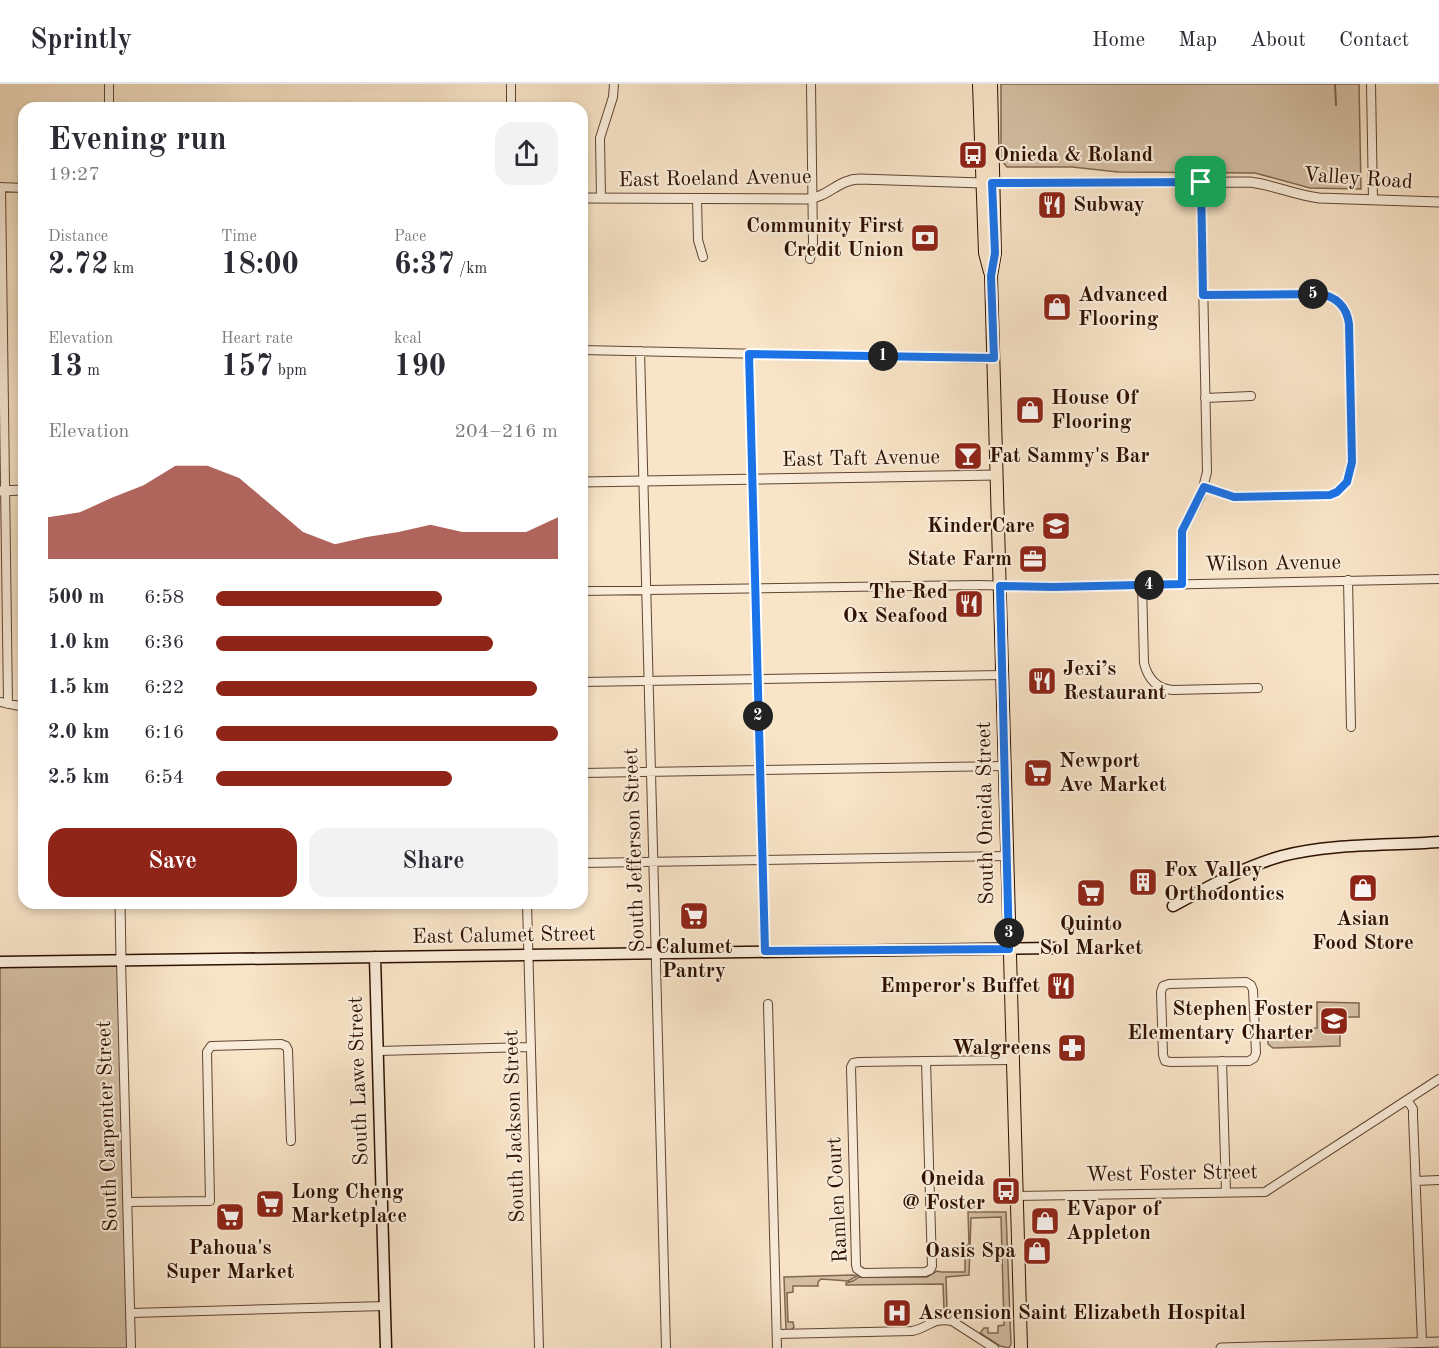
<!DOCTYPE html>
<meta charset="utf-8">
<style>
:root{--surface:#fff;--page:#f2f2f3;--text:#2b2b33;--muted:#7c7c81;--line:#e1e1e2;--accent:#8f2418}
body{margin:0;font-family:"Old Standard TT",serif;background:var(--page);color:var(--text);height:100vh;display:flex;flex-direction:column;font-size:22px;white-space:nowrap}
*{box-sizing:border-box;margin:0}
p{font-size:20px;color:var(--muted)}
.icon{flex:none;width:33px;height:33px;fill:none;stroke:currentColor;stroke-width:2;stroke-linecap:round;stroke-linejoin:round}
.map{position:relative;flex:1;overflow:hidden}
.details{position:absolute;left:18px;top:18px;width:570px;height:807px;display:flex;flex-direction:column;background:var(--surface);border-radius:18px;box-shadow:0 3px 9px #0003}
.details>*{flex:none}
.pin{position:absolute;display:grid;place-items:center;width:51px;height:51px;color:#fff;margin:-26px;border-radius:12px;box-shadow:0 3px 9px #0006}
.km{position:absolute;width:30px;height:30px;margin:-15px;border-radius:50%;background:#222;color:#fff;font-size:16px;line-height:30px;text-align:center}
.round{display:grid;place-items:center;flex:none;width:63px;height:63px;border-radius:18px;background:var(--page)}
.headline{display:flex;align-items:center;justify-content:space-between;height:102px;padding:0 30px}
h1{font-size:33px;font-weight:700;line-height:45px}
.stats{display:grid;grid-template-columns:repeat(3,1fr);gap:9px;height:102px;padding:6px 30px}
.stats div{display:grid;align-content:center}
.stats b{font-size:30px;font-weight:700}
.stats small{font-size:16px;font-weight:400}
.stats p{font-size:16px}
.chart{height:168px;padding:12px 30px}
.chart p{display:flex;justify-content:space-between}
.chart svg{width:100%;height:108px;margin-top:6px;fill:var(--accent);opacity:.7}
.action{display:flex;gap:12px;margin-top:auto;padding:12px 30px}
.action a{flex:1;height:69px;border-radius:18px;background:var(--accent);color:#fff;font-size:24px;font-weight:700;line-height:69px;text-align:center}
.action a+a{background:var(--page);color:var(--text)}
ul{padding:0 30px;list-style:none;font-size:20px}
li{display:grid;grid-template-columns:96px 72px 1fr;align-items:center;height:45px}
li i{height:15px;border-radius:8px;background:var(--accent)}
header{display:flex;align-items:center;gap:36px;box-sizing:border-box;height:84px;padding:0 30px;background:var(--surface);border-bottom:2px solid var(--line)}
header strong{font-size:28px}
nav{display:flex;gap:33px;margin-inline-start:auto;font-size:21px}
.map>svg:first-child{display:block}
</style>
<header>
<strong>Sprintly</strong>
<nav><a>Home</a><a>Map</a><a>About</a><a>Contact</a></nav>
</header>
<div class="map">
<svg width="1439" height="1264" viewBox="0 0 1439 1264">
<rect width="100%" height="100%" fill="#f8e4c7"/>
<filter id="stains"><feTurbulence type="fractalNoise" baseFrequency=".00333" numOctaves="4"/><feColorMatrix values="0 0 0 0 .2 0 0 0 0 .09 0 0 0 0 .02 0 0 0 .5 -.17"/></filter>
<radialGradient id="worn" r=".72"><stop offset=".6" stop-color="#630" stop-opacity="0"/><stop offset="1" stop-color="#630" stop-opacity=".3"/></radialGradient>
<!-- green -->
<path fill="#d5c0a5" stroke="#816852" stroke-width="1.5" d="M1001,0H1359L1361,105L1310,104L1255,89L1118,88L1072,83H1007L1001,76Z
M121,876L131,1264H0V878Z
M1317,918L1359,919V933H1340V962L1273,964L1268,960V951L1292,950L1295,945L1317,944Z
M968,1128H1006L1011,1260L1009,1264L1000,1262L980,1249L984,1244H988V1249H998V1242L1004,1241L1001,1133L971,1134L969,1191L946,1193L947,1226H953L952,1231L944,1226L943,1200L846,1201V1199L853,1197L859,1193H927L937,1187L941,1188H965V1161H969Z
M853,1191L857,1192L848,1197L821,1195L818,1198V1202H793V1208L787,1209L788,1238H793L794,1243L791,1246H786L784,1193Z"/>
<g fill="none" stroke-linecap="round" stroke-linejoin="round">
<!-- stream -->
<path stroke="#7d644f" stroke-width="2" d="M1335,0L1336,21"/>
<!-- minor casing -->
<g stroke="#604532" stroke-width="10">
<path id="minor" d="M109,0V24
M511,0V24
M1371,0L1373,116
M0,103L24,104
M1,103L8,620
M601,114L600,54L613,13L614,0
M697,115L698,156L703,173
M810,175L813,159L811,0
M1203,211L1319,210C1336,212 1347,223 1349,240L1352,378C1350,394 1345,404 1330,411L1234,413L1204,403
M582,266L994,275
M640,267L666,1264
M749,270L765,867
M1205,314L1251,312
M1348,496L1351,643
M1182,500V447L1201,412L1207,388L1201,98
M1142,501L1144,579C1148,595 1157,605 1173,606L1258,604
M582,507L978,501L1054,503L1439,495
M582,598L1002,591
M0,618L24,623
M582,689L1004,682
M582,779L1007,772
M527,819L539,1264
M121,876L131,1264
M1246,898L1251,901L1253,906L1256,969L1254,974L1249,977L1171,978L1165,977L1163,971L1161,908L1163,902L1169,900Z
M768,920L777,1264
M378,967L531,963
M926,977L932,1182L930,1186L925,1188L863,1189L857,1185L856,1181L851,983L853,979L859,978Z
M926,977L1012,976
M1222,977L1226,1108
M1407,1016L1413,1025V1032L1422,1258
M1416,1097L1439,1096
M1016,1112L1265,1108L1439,995
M128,1118L210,1117L207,968L211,962L281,960L286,962L288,966L291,1057
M131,1229L385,1222
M777,1250L912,1247C928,1244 933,1233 952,1237L994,1264"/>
</g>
<!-- tertiary casing -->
<g stroke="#604532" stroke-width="11">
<path id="tertiary" d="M582,114L807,115C829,113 838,95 860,95L982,99L1250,98C1274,101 1295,111 1319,114L1439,118
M582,398L997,391
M0,407L24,406
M120,819L121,876
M1221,1264L1439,1258"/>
</g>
<!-- secondary casing -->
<g stroke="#2d1000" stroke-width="13">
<path id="secondary" d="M1173,822C1208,803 1243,783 1282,772C1333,759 1387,762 1439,758
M375,873L386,1264
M0,878L1055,864"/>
</g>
<!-- primary casing -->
<g stroke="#2d1000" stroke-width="14">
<path id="primary" d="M979,0L985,169L990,188
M991,0L995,169L991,192L1021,1264"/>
</g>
<!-- minor -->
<use href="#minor" stroke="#faeddb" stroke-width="8"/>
<!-- tertiary -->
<use href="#tertiary" stroke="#faeddb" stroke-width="9"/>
<!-- secondary -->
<use href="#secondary" stroke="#faeddb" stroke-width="10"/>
<!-- primary -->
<use href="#primary" stroke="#f8e4c7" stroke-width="12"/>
</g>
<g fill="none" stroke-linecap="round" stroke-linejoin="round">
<!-- route casing -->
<g stroke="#fff" stroke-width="12">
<path id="route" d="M1201,98L1203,211L1319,210C1336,212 1347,223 1349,240L1352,378L1347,398L1337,408L1330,411L1234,413L1204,403L1182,447V500L1054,503L1000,502L1009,865L765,867L749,270L994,274L991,192L995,169L992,99Z"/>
</g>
<!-- route -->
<use href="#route" stroke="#1a73e8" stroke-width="8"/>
</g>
<!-- icons -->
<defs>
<g id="bus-square" transform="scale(1.5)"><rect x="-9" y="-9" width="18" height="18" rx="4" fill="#8f2418" stroke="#faeddb"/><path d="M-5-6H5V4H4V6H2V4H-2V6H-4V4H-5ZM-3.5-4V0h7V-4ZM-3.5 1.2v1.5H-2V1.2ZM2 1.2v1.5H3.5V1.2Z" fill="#fff"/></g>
<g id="restaurant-square" transform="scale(1.5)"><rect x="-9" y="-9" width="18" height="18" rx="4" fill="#8f2418" stroke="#faeddb"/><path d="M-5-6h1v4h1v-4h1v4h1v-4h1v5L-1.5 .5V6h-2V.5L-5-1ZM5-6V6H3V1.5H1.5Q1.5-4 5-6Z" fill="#fff"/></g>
<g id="bank-square" transform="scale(1.5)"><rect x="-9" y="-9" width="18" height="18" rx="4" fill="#8f2418" stroke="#faeddb"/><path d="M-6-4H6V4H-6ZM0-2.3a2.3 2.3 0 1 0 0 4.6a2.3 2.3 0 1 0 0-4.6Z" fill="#fff"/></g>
<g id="shop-square" transform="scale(1.5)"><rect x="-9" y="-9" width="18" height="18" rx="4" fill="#8f2418" stroke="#faeddb"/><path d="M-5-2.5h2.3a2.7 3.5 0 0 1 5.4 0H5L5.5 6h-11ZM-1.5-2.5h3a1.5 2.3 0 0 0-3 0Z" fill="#fff"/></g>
<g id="bar-square" transform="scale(1.5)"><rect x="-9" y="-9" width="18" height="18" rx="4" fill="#8f2418" stroke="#faeddb"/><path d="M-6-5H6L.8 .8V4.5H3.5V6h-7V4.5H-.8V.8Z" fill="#fff"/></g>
<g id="school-square" transform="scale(1.5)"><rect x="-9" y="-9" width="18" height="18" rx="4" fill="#8f2418" stroke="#faeddb"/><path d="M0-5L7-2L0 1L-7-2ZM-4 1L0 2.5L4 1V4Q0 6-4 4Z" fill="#fff"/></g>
<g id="office-square" transform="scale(1.5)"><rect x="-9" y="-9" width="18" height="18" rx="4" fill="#8f2418" stroke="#faeddb"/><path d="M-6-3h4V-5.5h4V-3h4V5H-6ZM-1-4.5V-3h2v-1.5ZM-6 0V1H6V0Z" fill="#fff"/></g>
<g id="supermarket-square" transform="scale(1.5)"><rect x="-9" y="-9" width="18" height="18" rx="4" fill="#8f2418" stroke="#faeddb"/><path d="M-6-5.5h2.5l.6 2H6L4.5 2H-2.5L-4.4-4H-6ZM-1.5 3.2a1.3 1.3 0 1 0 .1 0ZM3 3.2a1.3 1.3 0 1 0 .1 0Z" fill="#fff"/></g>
<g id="building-square" transform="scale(1.5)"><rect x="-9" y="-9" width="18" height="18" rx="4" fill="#8f2418" stroke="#faeddb"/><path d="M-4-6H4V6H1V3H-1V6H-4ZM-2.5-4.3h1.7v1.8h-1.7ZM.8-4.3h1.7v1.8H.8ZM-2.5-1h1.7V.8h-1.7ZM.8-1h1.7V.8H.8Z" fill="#fff"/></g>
<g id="pharmacy-square" transform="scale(1.5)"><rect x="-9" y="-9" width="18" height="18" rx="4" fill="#8f2418" stroke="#faeddb"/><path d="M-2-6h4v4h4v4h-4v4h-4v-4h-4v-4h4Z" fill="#fff"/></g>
<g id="hospital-square" transform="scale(1.5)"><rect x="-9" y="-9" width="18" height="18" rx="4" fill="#8f2418" stroke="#faeddb"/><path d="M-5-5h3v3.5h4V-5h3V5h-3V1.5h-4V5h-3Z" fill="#fff"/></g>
</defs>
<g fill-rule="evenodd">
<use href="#bus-square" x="973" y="71"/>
<use href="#restaurant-square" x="1052" y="121"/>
<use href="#bank-square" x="925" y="154"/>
<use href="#shop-square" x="1057" y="223"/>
<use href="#shop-square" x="1030" y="326"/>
<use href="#bar-square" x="968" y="372"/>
<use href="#school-square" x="1056" y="442"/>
<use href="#office-square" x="1033" y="475"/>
<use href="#restaurant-square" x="969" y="520"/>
<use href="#restaurant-square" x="1042" y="597"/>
<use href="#supermarket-square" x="1038" y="689"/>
<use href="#building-square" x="1143" y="798"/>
<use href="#shop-square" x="1363" y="804"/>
<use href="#supermarket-square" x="1091" y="809"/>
<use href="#supermarket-square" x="694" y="832"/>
<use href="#restaurant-square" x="1061" y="902"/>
<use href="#school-square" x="1334" y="937"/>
<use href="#pharmacy-square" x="1072" y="964"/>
<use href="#bus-square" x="1006" y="1107"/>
<use href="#supermarket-square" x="270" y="1120"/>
<use href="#supermarket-square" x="230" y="1133"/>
<use href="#shop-square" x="1045" y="1137"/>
<use href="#shop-square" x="1037" y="1167"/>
<use href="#hospital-square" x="897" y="1229"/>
</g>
<g text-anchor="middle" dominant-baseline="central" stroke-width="4.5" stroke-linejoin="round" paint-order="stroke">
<!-- poi labels -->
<g font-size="21" font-weight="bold" fill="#2d1000" stroke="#faeddb" text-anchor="start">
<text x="994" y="71">Onieda &amp; Roland</text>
<text x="1073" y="121">Subway</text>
<text x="904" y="142" text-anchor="end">Community First<tspan x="904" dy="24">Credit Union</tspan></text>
<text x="1078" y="211">Advanced<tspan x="1078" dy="24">Flooring</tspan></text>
<text x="1051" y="314">House Of<tspan x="1051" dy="24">Flooring</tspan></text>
<text x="989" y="372">Fat Sammy's Bar</text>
<text x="1035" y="442" text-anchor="end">KinderCare</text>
<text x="1012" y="475" text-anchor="end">State Farm</text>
<text x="948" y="508" text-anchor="end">The Red<tspan x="948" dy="24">Ox Seafood</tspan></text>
<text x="1063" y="585">Jexi’s<tspan x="1063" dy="24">Restaurant</tspan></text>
<text x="1059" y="677">Newport<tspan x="1059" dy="24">Ave Market</tspan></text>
<text x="1164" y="786">Fox Valley<tspan x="1164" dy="24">Orthodontics</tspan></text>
<text x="1363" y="835" text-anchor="middle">Asian<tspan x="1363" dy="24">Food Store</tspan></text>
<text x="1091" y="840" text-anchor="middle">Quinto<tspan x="1091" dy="24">Sol Market</tspan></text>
<text x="694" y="863" text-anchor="middle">Calumet<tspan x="694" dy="24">Pantry</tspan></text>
<text x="1040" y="902" text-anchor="end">Emperor's Buffet</text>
<text x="1313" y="925" text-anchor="end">Stephen Foster<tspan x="1313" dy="24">Elementary Charter</tspan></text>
<text x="1051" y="964" text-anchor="end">Walgreens</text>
<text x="985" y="1095" text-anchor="end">Oneida<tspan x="985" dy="24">@ Foster</tspan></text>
<text x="291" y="1108">Long Cheng<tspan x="291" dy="24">Marketplace</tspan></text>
<text x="1066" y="1125">EVapor of<tspan x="1066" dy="24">Appleton</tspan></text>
<text x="230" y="1164" text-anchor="middle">Pahoua's<tspan x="230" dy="24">Super Market</tspan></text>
<text x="1016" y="1167" text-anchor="end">Oasis Spa</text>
<text x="918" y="1229">Ascension Saint Elizabeth Hospital</text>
</g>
<!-- street labels -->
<g font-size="21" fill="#2d1000" stroke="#faeddb">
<text transform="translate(715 95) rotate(-1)">East Roeland Avenue</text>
<text transform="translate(1358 95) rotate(4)">Valley Road</text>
<text transform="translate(861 375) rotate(-1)">East Taft Avenue</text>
<text transform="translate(1273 480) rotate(-1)">Wilson Avenue</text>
<text transform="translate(986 729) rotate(-91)">South Oneida Street</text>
<text transform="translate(635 766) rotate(-92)">South Jefferson Street</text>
<text transform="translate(504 852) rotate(-1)">East Calumet Street</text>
<text transform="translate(359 997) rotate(-92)">South Lawe Street</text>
<text transform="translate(108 1042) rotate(-92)">South Carpenter Street</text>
<text transform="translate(515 1042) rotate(-92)">South Jackson Street</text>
<text transform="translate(1172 1090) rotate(-1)">West Foster Street</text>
<text transform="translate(838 1116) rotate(-93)">Ramlen Court</text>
</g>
</g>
<rect width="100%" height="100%" filter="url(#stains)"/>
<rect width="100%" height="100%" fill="url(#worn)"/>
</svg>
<div class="pin" style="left:1201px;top:98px;background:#1e9e55"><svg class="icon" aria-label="arrive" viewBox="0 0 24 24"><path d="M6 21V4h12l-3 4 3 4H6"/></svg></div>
<b class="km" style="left:883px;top:272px">1</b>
<b class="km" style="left:758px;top:632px">2</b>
<b class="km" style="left:1009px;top:849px">3</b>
<b class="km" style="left:1149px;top:501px">4</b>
<b class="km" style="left:1313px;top:210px">5</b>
<section class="details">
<div class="headline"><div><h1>Evening run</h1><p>19:27</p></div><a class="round"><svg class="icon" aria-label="share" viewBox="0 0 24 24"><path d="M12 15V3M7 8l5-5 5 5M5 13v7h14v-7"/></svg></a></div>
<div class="stats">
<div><p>Distance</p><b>2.72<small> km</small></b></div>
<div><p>Time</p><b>18:00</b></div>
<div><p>Pace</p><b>6:37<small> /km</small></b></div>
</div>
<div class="stats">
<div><p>Elevation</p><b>13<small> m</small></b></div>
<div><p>Heart rate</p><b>157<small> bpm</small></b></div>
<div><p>kcal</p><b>190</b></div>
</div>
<div class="chart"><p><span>Elevation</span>204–216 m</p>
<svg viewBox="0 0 160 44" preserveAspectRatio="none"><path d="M0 44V27L10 25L20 19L30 14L40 6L50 6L60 11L70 22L80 33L90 38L100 35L110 33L120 30L130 33L140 33L150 33L160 27V44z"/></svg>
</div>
<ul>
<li><b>500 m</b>6:58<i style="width:66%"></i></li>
<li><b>1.0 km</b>6:36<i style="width:81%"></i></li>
<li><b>1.5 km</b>6:22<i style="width:94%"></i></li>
<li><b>2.0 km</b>6:16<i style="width:100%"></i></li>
<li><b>2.5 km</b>6:54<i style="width:69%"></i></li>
</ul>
<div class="action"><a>Save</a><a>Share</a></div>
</section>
</div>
